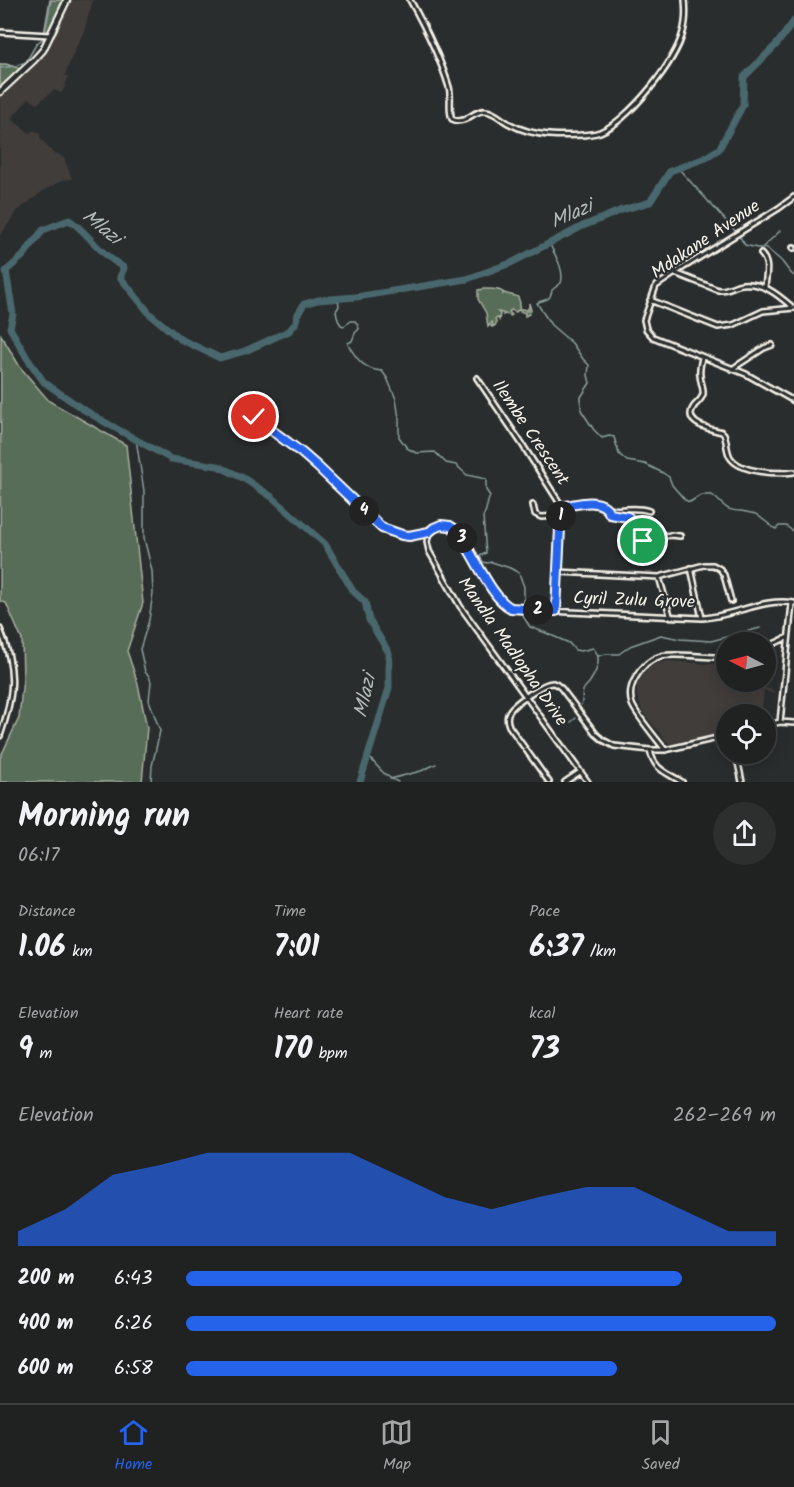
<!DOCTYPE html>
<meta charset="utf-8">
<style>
:root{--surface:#202222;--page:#2d2f2f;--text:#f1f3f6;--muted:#a2a4a5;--line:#3d3f40;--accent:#2563eb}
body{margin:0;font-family:Kalam,sans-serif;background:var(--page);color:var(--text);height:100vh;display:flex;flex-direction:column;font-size:22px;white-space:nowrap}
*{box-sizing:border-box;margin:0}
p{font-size:20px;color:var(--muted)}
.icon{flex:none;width:33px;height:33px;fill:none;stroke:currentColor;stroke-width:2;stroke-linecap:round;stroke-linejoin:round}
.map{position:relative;height:782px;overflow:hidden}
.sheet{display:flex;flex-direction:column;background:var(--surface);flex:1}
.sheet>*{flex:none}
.needle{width:39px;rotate:276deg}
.tools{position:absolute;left:716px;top:632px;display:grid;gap:12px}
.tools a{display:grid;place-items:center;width:60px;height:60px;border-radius:50%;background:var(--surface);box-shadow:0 3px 15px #0003,0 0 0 2px var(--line);font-size:30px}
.pin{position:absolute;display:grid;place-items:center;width:51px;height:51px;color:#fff;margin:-26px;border:3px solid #fff;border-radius:50%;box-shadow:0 2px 6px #0007}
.km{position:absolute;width:30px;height:30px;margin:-15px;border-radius:50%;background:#222;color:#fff;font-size:16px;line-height:30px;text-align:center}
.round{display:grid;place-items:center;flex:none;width:63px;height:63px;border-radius:32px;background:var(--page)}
.head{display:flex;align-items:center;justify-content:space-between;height:102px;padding:0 18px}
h1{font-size:33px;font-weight:700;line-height:45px}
.metrics{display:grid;grid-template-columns:repeat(3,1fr);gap:9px;height:102px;padding:6px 18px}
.metrics div{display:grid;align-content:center}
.metrics b{font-size:30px;font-weight:700}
.metrics small{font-size:16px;font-weight:400}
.metrics p{font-size:16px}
.chart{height:168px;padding:12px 18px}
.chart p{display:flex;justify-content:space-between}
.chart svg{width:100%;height:108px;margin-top:6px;fill:var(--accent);opacity:.7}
ul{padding:0 18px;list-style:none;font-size:20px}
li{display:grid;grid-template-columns:96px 72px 1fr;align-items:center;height:45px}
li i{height:15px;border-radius:8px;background:var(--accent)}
.dock{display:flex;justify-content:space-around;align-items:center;height:84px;border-top:2px solid var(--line);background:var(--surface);font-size:16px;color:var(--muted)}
.dock a{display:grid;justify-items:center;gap:3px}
.dock .current{color:var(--accent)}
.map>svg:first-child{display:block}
</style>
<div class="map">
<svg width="794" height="782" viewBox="0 0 794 782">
<rect width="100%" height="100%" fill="#2a2d2e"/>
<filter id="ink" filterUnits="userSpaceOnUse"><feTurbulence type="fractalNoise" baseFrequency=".0167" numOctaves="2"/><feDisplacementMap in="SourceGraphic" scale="12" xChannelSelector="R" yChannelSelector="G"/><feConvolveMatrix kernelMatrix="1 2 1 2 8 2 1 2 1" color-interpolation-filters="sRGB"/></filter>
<g filter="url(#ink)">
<!-- built -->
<path fill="#403d3b" d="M67,0H93L84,31L74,52L65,75L68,77L65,87L61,93L54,90L37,104L29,98L11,119L30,133L34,130L40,134V138L53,153L58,154L64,158L72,179L63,180L46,189L26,204L16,212L0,236V92L40,54Z
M669,661L709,664L726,663V681H747L774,691V694L764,690L762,707L738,714H726V732L711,736L670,744L666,741L642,711L637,696V684L647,670L652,665L659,663Z"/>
<!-- green -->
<path fill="#596d58" stroke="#a6afa0" stroke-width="1.5" d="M50,0H67L51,34H44Z
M0,64H6L24,70L0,92Z
M484,289C491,289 497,288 503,292V294L504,293C509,295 514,295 518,297L520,303L519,307L520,309H524L526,311L529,307V303L531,310H529V314L525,316V313L518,310L516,312L511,310L509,312L512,315L511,316L505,314L503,315V313L498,312L500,314L499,320L498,318L495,319L496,322V325L492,327L491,326L493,325L492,322L488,327L486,313L478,299V290Z
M1,335L20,367L49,401L126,445L143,603L127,651L138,684L147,728L142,782H0V758L19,718L23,678L22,640L6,603L0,601Z"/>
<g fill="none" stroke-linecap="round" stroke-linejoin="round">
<!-- stream -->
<path stroke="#8d9e9e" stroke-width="1.5" d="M0,68L15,66L26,62L37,43L44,38L51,0
M678,168L738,234L745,245L757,248H767C771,254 779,257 783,263C787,268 789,272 794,276
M549,243C555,255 565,270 561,283L552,290C550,302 546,298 537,303L551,325L572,343L583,359L589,365L588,375L590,383L581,397V410L594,430L602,438L609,436L614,437L619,454L627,461L645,464L663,473L669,477L672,485L685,500L690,502L701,495H712C724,504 724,511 741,511
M763,247L780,231
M338,298L339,306L336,311L338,320L341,325L344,326L351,321H355L358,325L359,329L355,333L352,341L348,343V345C357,359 364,370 382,371L387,378L396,399L399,418V437L407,448L416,453L435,452L446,463L456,465L467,475L486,479V490L490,496C486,505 488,508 483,517L486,553L480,556L483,562L487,563L492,562L510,568L519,573L524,587V607
M136,439L144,491V538L152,571L153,593L149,620L140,649L145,672L149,676L151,682L149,700L160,731L152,766L151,782
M741,511L756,514L774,528L776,529L779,526H786L794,532
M524,614L523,616L530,627L546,633L569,643L575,650L581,651L593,648C603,658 596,673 589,683C587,685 583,689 583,691C581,697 584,698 581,705
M598,656L606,654H619L630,646L661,635L680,639L711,641L760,628
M571,722L576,718
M369,757C378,767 385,777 398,782
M390,779L421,771L436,764"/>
<!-- river -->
<path stroke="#49676d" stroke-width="7" d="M360,782L389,688V653L369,620L365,602L353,591L325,544L272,497L243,478L218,466L171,459L108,424L81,408L44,382L27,358L10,328L13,314L6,271L23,256L43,230L69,220C79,226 86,235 94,243C103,253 113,261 124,268L120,277L150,314L180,339L220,358L245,351L289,331L295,324L298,314L304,304L318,300L356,297L467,279L511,263L583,226L622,210L650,202L670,171L703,159L719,149L743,105L744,77L777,44L794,21"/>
<!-- street casing -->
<g stroke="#f4f1e8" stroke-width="8">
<path id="street" d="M410,0C425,27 440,57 449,87C452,97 448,110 452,119C466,126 473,109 486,111C495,112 502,120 510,124C521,130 537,134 549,135C561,136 589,136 600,132C628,121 676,62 683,32C686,22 686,10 685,0
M0,32L49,35
M794,197L779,208L684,267L656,286L644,320L646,329L653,337L746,374L794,401
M793,248H794
M761,254C770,263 766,275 765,287
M675,273L718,290C727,291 734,285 742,284C763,282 777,294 791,306
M650,300L718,327L733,325L763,311L794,308
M702,357C701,363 699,369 700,375C700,382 704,387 703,394C702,399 699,401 695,405C680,424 711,429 722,432L724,434C727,441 726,450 730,457C740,473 777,474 794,472
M732,369L764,348L772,345
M477,378L522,444L559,502L561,513L556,611
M251,413L264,425L302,453L318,467L382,528L402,535L409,536L429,532L434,528L441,525L453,527L458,532L500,601L511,608L526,610L702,618C732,617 764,597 794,603
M533,505L535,514L541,517L561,516
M561,507C575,505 603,495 611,514L628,517L638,527L637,537L639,540L643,541
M610,509C624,511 634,506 649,511
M638,527H643L650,529L652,527L665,536L671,535L680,536
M429,532L427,542L429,551L460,606L588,782
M691,568L702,618
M558,572L659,577L704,565H713L720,569L724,575L731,601
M659,577L670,615
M0,629C17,670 14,695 0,736
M765,648L788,637
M780,722L792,603
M765,726L780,722L794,723
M650,750C654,770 666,772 682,782
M665,750C656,738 636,715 632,704C629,695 631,685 636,677C641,668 650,659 661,656C674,653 710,657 726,658
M736,753L742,782
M549,782L509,726C507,721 506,717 509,712C513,704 544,682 553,683C557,684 558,685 561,688L596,734L603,740L614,746L650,750H665L726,736
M565,782L580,772"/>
</g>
<!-- secondary casing -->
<g stroke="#f4f1e8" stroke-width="9">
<path id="secondary" d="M0,92L34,60L43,50L67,0"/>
</g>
<!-- street -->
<use href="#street" stroke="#2a2d2e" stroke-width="3"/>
<!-- secondary -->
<use href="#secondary" stroke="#2a2d2e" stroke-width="4.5"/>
</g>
</g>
<g fill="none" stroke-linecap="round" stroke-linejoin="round" filter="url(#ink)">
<!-- route casing -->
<g stroke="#fff" stroke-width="12">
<path id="route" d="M254,417L302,453L318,467L382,528L402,535L409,536L429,532L434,528L441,525L450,526L456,530C472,549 490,598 511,608L556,611L561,507C575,505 603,495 610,514L628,517L638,528L637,537L639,540L643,541"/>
</g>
<!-- route -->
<use href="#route" stroke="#2563eb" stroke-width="8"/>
</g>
<g text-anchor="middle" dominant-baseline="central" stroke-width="4.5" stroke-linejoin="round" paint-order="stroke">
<!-- street labels -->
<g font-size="18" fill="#f4f1e8" stroke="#2a2d2e">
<text transform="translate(706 240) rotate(-34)">Mdakane Avenue</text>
<text transform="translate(530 433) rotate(56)">Ilembe Crescent</text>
<text transform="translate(634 601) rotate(2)">Cyril Zulu Grove</text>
<text transform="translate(512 652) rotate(55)">Mandla Madlopha Drive</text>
</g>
<!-- water labels -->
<g font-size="20" font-style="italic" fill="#b0bab7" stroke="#2a2d2e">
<text transform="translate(572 215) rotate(-24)">Mlazi</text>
<text transform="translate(101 228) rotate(39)">Mlazi</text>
<text transform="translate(366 696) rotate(-78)">Mlazi</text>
</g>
</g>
</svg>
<div class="tools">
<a><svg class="needle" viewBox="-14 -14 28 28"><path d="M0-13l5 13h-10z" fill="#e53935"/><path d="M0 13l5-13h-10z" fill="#a2a4a5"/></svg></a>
<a><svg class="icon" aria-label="locate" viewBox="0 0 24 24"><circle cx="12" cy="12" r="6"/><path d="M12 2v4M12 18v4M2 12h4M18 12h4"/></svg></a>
</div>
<div class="pin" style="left:643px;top:541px;background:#1e9e55"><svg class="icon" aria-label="arrive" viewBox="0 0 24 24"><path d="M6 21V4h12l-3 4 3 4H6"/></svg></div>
<div class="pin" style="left:254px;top:417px;background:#d93025"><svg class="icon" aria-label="check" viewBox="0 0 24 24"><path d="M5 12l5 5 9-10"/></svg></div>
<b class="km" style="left:561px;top:516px">1</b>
<b class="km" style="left:538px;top:610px">2</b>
<b class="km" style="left:462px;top:538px">3</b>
<b class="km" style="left:364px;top:511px">4</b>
</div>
<section class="sheet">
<div class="head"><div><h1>Morning run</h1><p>06:17</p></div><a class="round"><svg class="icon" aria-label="share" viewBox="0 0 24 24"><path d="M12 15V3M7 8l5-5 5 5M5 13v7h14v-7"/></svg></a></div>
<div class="metrics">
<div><p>Distance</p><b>1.06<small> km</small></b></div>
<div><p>Time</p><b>7:01</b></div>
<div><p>Pace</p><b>6:37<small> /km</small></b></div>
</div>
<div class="metrics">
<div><p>Elevation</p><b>9<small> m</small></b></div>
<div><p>Heart rate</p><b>170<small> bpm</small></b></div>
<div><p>kcal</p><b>73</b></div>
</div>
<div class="chart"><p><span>Elevation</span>262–269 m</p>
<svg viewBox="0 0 160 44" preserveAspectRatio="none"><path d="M0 44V38L10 29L20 15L30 11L40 6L50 6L60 6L70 6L80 15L90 24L100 29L110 24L120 20L130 20L140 29L150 38L160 38V44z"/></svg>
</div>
<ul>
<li><b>200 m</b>6:43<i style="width:84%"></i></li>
<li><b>400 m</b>6:26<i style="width:100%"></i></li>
<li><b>600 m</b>6:58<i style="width:73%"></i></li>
</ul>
</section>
<nav class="dock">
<a class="current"><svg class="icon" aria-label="home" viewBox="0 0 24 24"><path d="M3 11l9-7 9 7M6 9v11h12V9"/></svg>Home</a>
<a><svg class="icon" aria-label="map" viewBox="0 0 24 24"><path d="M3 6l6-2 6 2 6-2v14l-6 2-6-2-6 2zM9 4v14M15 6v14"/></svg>Map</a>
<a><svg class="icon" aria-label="saved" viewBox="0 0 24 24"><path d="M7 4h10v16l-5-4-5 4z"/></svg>Saved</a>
</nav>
